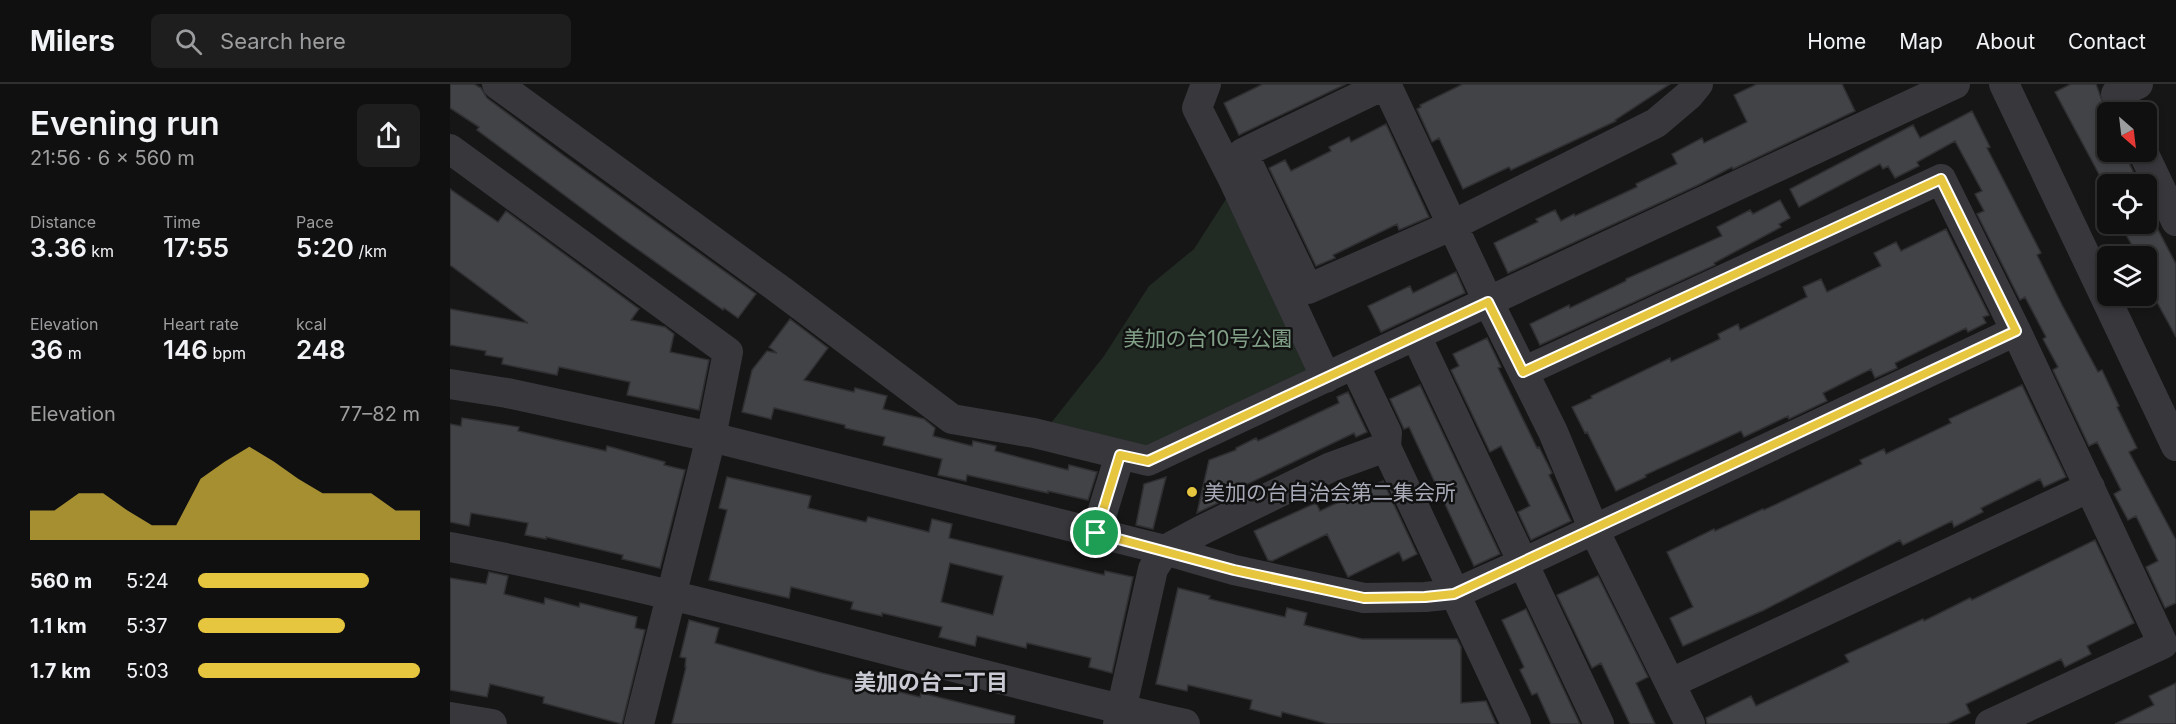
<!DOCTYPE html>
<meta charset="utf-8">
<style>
:root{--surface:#101011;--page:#1e1e1f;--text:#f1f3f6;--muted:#9c9d9f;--line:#303031;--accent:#e6c53f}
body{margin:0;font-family:Inter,"Noto Sans JP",sans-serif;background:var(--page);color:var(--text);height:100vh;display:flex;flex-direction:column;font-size:22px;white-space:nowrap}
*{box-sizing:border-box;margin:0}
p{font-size:20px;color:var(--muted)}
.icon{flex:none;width:33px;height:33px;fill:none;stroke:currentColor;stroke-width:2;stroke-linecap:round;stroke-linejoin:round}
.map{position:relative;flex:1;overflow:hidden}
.panel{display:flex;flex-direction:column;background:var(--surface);width:450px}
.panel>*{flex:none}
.needle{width:39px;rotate:152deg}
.fabs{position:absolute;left:1647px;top:18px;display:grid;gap:12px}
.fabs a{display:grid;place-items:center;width:60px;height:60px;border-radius:9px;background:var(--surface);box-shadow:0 3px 9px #0003,0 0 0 2px var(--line);font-size:30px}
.pin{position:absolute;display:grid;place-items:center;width:51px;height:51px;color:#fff;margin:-26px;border:3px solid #fff;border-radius:50%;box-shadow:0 2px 6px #0007}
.round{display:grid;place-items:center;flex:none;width:63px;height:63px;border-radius:9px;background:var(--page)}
.summary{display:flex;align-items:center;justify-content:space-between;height:102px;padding:0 30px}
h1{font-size:33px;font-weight:600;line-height:45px}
.stats{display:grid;grid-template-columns:repeat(3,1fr);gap:9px;height:102px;padding:6px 30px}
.stats div{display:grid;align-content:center}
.stats b{font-size:26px;font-weight:600}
.stats small{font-size:16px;font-weight:400}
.stats p{font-size:16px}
.chart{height:168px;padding:12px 30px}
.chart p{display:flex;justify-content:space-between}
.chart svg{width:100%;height:108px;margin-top:6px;fill:var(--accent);opacity:.7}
ul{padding:0 30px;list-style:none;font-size:20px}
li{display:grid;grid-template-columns:96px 72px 1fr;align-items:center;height:45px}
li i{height:15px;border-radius:8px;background:var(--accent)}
header{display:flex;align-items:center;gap:36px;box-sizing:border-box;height:84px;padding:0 30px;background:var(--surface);border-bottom:2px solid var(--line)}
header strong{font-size:28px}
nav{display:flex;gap:33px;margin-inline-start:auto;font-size:21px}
.search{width:420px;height:54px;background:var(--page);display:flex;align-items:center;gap:15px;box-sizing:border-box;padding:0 21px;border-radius:9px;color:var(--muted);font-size:22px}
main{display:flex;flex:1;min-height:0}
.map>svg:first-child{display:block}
</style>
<header>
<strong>Milers</strong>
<div class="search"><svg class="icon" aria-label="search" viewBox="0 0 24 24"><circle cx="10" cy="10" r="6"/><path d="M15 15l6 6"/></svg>Search here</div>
<nav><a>Home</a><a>Map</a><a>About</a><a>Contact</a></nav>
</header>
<main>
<section class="panel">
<div class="summary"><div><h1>Evening run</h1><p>21:56 · 6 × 560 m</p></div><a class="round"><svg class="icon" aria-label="share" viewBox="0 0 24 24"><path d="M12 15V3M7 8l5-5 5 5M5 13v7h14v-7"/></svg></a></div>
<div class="stats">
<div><p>Distance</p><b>3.36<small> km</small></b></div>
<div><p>Time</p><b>17:55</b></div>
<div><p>Pace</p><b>5:20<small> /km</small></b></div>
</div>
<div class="stats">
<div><p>Elevation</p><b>36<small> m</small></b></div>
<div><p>Heart rate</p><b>146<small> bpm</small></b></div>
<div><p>kcal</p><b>248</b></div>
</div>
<div class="chart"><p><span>Elevation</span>77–82 m</p>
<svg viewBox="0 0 160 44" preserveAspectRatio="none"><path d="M0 44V32L10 32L20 25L30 25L40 32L50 38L60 38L70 19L80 12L90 6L100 12L110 19L120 25L130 25L140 25L150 32L160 32V44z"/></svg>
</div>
<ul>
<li><b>560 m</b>5:24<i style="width:77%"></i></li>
<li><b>1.1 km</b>5:37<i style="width:66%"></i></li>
<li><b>1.7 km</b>5:03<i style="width:100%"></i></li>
</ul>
</section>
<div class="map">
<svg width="1726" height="640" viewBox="0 0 1726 640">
<rect width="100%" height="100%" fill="#161617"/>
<!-- green -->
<path fill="#222a24" d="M778,112L860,283L854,294L697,369L597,344L654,272L699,202L744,165Z"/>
<!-- building -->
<path fill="#424347" stroke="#303033" stroke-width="1.5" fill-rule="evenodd" d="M0,0H24L31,4L37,14L113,71L306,210L288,234L274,224L273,226L173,155L27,46L29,43L0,24Z
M813,0H896L789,51L774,19Z
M1013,0H1220L1165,36L1166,37L1061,86L1059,83L1013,105L989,54L982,58L967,25L971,23L970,21Z
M1307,0H1392L1405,27L1283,85L1282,83L1248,101L1058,189L1044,159L1088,138L1086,135L1105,126L1111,137L1124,130L1125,132L1187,103L1186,100L1227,80L1222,70L1252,54L1254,59L1297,38L1284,11Z
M1621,0H1646L1658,33V68H1674L1689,100H1658V107L1605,8Z
M1522,27L1540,63L1537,64L1591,169L1587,171L1612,221L1648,288L1652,286L1669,322L1667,323L1687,364L1679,368L1726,456V519L1715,524L1696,483L1708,477L1686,432L1678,436L1664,410L1671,406L1647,358L1639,362L1603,286L1608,283L1593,255L1596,253L1575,213L1570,216L1527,130L1534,127L1525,110L1532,107L1505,57L1467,78L1469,82L1445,94L1438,82L1433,85L1430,80L1349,123L1340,105L1463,41L1470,54Z
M936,40L979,133L949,146L947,140L883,171L885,174L866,182L819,84L835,76L841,87L881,67L879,63L899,53L901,58Z
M0,105L48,138L56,127L189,225L181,236L215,243L224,250L220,268L259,276L249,326L177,311L180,298L109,283L107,291L52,280L53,274L35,271L36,267L0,261V225L78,239L0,181Z
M1330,116L1340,134L1329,140L1331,143L1264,179L1265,181L1090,261L1080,240L1119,221L1120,224L1176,197V195L1272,152L1267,143L1300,126L1303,130Z
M1670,140H1705L1726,180V253L1696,198V172H1688Z
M1496,145L1539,231L1533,233L1536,239L1518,248L1516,244L1445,279L1447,284L1425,294L1421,285L1373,309L1377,317L1339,335L1338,332L1294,353L1291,347L1195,391L1196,393L1166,407L1137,348L1135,349L1122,323L1142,314L1141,312L1220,274L1221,278L1270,255L1268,250L1288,240L1290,246L1357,213L1353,203L1371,195L1377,208L1431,182L1424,169L1446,158L1451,167Z
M1006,188L1015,209L931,248L918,222L960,202L963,209Z
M340,235L378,264L354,296L404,308L405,304L437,312L433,325L474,335L485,344L483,352L522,362L523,357L546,362L545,367L618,386L619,381L647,388L638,416L598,407V409L517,391L516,397L488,391L492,375L433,361L435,353L395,344V341L324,324L321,335L292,328L302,286L317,267L327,269L319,263Z
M1037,254L1051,283L1048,284L1087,364L1089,363L1102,389L1099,391L1121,437L1081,456L1068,428L1080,422L1051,362L1040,368L1001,286L1009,282L1003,270Z
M970,301L1050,470L1024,482L959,343L954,345L940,315Z
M1572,301L1616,393L1594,403L1590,395L1531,424L1533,428L1504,443L1502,437L1453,461L1450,456L1314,526L1233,562L1220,534L1243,523L1217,468L1264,445L1265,447L1313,425L1314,426L1412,380L1410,376L1434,365L1436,370L1501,339L1499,335Z
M898,308L917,348L906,353L904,349L789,404L791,408L747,429L759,376L786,366V364L806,354L808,357L889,319L887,313Z
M12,334L69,343L68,347L156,367L157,362L215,378L214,381L235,386L210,484L172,475L173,471L96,453V455L75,451L78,439L21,429L19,442L0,438V340L11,342Z
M277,393L361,412L358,424L416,438L418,433L479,448L482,435L502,440L499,454L654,491L655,487L683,493L662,589L639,583L641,574L577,559L576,564L527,552L525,562L489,553L492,543L432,529V532L401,525L403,518L341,503L339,514L259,496L277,426L269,424ZM500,479L553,492L543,531L491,518Z
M716,393L703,445L686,441L694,400Z
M933,397L967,470L953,477L949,468L898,493L877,450L822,477L818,476L804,447L866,419L870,427Z
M1645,456L1684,539L1637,562L1641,570L1615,583L1611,575L1516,620L1520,629L1497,640H1257L1256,634L1301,612L1306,622L1399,578L1395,571L1473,535L1474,537L1520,514L1522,516Z
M39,488L58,492L54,510L94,520L95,514L129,523L130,519L187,533L185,544L195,546L172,640L93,619L94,613L40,600L37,613L0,606V494L36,500Z
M1148,492L1198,593L1186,599L1205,640H1180L1151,579L1142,584L1107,511Z
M728,504L760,512L759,515L835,533L837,524L857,529L854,541L912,555H1007L1011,563V619L1036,617L1046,640H878L832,628L831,633L800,625L802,616L738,601L737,607L706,600Z
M1076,525L1130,640H1101L1087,609L1082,611L1070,586L1074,583L1052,536Z
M239,536L269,544L265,559L372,589L470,613L471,609L565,632L564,640H222L236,583H235L236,574L230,573Z
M1726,599V640H1665L1704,621L1699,612Z"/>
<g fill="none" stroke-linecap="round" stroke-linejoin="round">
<!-- minor -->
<path stroke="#37373c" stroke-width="30" d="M47,0L333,208L502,335L584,349L698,377L904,280L937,349L936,363
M756,0L747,24L783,95L876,294
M936,0L793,69L858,205L1003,141L1206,39L1239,11L1248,0
M936,0L1038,217L1103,348L1144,446L1240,640
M1554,0L1726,362
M1674,28L1666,10L1688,0
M0,65L278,268L261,353L189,640
M1693,68L1726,137
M966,252L1149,640
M904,280L1505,0
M1073,288L1491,95L1566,247L1713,560L1540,640
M0,300L57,309L261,353L715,466L784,486L914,514L975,513L1004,510L1073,479L1566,247
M646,449L670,371
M0,463C248,510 489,584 735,640
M1221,599L1640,403
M0,633L42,640
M668,640L703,485L715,466L752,446L881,383L936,363L1066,640"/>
</g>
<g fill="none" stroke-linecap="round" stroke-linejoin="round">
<!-- route casing -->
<g stroke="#fff" stroke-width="12">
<path id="route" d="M1491,95L1566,247L1004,510L975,513L914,514L784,486L646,449L670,371L698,377L1038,218L1073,288Z"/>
</g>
<!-- route -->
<use href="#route" stroke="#e6c53f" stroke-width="8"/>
</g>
<!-- markers -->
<circle fill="#e6c53f" stroke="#111112" stroke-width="2" cx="742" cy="408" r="6"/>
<g text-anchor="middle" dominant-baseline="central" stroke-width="5" stroke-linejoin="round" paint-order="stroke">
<!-- park labels -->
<g font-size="21" fill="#81a087" stroke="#111112">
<text x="758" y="254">美加の台10号公園</text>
</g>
<!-- poi labels -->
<g font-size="21" fill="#a8abb7" stroke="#111112" text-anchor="start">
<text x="754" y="408">美加の台自治会第二集会所</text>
</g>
<!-- neighbourhood labels -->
<g font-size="22" font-weight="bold" fill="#c9cad3" stroke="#111112">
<text x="481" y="598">美加の台二丁目</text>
</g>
</g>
</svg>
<div class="fabs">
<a><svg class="needle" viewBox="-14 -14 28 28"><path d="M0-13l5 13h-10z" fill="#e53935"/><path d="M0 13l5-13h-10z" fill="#9c9d9f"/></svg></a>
<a><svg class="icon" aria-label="locate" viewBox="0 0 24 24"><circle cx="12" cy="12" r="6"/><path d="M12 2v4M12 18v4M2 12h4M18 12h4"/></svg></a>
<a><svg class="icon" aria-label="layers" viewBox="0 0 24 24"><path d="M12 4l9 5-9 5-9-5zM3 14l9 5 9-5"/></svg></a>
</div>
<div class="pin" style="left:646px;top:449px;background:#1e9e55"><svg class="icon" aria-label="arrive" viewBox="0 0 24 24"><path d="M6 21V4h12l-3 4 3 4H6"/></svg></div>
</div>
</main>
